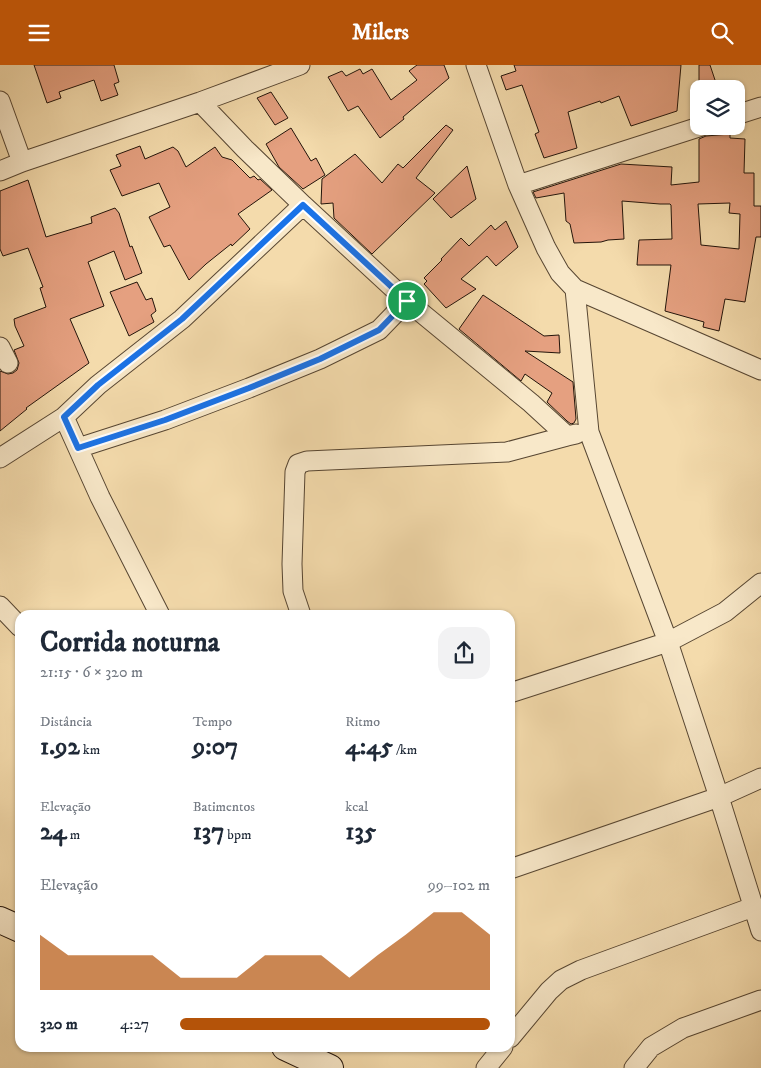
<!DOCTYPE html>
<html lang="pt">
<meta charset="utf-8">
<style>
:root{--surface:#fff;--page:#f2f2f3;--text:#1f2937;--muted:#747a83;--accent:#b45309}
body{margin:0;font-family:"IM FELL DW Pica",serif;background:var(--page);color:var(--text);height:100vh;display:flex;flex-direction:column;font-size:19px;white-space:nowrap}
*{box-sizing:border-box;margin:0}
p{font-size:16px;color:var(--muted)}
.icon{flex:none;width:28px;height:28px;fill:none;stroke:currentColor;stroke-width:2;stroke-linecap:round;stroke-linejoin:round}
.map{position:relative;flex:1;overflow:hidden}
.drawer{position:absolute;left:15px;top:545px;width:500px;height:442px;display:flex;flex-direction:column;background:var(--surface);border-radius:15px;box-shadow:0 1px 4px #0004}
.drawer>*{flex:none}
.tools{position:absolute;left:690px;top:15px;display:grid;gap:10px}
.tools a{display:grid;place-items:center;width:55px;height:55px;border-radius:10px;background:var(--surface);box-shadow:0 1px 4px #0004;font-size:25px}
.pin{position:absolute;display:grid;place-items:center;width:42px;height:42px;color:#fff;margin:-21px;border:2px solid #fff;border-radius:50%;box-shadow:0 1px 5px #0007}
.round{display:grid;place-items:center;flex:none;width:52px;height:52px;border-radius:15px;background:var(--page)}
.summary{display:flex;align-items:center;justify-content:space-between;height:85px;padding:0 25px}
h1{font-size:28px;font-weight:700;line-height:38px}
.metrics{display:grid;grid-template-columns:repeat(3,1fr);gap:8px;height:85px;padding:5px 25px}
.metrics div{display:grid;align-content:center}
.metrics b{font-size:25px;font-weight:700}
.metrics small{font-size:14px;font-weight:400}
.metrics p{font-size:14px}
.chart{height:140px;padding:10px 25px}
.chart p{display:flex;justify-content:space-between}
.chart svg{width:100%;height:90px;margin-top:5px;fill:var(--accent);opacity:.7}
ul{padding:0 25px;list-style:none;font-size:16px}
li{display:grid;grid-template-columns:80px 60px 1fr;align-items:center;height:38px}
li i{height:12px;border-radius:6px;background:var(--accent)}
header{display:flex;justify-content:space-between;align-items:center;height:65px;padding:0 25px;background:var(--accent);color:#fff;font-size:22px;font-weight:700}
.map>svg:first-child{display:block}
</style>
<header><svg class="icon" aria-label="menu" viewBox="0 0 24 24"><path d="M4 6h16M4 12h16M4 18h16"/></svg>Milers<svg class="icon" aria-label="search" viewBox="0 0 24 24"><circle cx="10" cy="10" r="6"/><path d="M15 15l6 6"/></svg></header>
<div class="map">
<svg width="761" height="1003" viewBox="0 0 761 1003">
<rect width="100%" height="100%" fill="#f4dbac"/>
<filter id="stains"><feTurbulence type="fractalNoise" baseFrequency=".004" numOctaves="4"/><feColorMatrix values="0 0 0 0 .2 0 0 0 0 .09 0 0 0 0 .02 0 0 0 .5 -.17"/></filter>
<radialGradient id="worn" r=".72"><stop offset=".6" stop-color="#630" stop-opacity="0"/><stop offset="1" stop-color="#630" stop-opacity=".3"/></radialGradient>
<!-- building -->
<path fill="#e5a080" stroke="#23140a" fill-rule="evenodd" d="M34,0H114L119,17L114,19L118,30L101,36L94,15L59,27L61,33L47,38Z
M417,0H444L449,13L403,52L404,54L380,73L358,41L348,46L328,12L342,6L346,11L360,4L363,9L372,4L391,35L417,15L409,6Z
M514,0H681L677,46L631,61L619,31L601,38L600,36L568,47L577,83L544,93L535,69L539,67L522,20L506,25L501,11L516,6Z
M699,0H710L718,24H699Z
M271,27L288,53L275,60L257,33Z
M446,60L453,65L416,113L435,128L372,189L334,153L333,138L321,139L322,114L355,89L382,118L398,99L403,103Z
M291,63L311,96L316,93L325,110L303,124L279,102L266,79Z
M730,69V73L745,74L744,108H754V141H761V172H756L745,237L725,234L719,266L703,262L704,257L665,246L671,200H637L639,175L672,174L671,140L670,139H660L622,136L624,174L608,175L601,177L574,178L570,159L566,156L564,128L536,133L533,127L621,99L672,102L671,120L699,117V74L706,71ZM730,138L729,148L740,149L739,184L701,180L698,139Z
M140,81L145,94L173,82L178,86L186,102L215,82L222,92L232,95L250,113L254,111L258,115L260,114L272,125L238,149L250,164L232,181L231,179L206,199L189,215L170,180L164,182L149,152L170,142L159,118L122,131L110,105L121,101L116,90Z
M467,101L476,134L451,153L433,134Z
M28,115L46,172L92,158L91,152L115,143L119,148L130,182L132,181L142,208L125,215L114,186L88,197L104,241L70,254L89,298L26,343L27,344L0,366V306L8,309L13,308L17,305L19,298L14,285L24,281L15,261L14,254L46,242L40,223L43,222L28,183L3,191L0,184V126Z
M506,156L518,182L496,201L487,191L461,214L476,224L446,243L424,219L427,216L424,213L442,195L441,194L461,173L469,181L491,160L495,165Z
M137,217L146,235L152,233L156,246L151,250L154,257L129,271L110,227Z
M483,230L544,271L559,270L560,288L525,286L573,317L576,354L574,358L571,359L567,356L547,337L552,328L525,309L521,316L459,264Z"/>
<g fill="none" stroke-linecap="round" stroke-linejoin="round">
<!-- minor casing -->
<g stroke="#574632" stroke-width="21">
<path id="minor" d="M476,0L518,120L546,183L560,208L575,224L589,367L668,577L719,732L761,866
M0,36L22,97
M200,37L245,84L303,140L407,236L531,338L567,371
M736,50L761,42
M0,106L22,97L200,37L300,0
M518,120L702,61
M575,224L761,305
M0,282L8,298
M64,352L100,432L160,550
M78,383L165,355L249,323L320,294L379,265L407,236
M0,393L64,352L98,320L182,254L303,140
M0,541L20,562
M301,550L293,526L292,499L295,407L298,399L307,396L507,387L567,371L576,369
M510,628L668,577L725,547L761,518
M510,804L719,732L761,713
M510,973L549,926L561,915L581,905L753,842
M486,1003L503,982
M634,1003L651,982L683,963L761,935"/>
</g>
<!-- secondary casing -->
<g stroke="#23140a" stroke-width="28">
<path id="secondary" d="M0,855L20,864
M285,982L330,1003"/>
</g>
<!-- minor -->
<use href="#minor" stroke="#f8e8c9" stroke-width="19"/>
<!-- secondary -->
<use href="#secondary" stroke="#f8e8c9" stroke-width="26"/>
</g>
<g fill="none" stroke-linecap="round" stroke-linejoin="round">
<!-- route casing -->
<g stroke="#fff" stroke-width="10">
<path id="route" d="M303,140L407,236L379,265L320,294L249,323L165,355L78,383L64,352L98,320L182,254Z"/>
</g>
<!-- route -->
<use href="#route" stroke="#1a73e8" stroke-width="6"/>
</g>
<rect width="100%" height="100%" filter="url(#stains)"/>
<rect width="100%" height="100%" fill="url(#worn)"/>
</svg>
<div class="tools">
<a><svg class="icon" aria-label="layers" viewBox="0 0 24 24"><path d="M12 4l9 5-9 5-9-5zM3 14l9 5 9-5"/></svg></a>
</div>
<div class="pin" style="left:407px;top:236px;background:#1e9e55"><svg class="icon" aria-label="arrive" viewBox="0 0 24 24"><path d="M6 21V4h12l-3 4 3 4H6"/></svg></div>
<section class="drawer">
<div class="summary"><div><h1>Corrida noturna</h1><p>21:15 · 6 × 320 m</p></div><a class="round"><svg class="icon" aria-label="share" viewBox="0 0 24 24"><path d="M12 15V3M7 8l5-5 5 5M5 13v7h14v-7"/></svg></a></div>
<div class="metrics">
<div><p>Distância</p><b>1.92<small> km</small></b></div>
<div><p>Tempo</p><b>9:07</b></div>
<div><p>Ritmo</p><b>4:45<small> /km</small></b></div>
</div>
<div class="metrics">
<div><p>Elevação</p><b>24<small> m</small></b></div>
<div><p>Batimentos</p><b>137<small> bpm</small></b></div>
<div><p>kcal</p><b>135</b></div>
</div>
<div class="chart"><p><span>Elevação</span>99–102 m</p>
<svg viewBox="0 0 160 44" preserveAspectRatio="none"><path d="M0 44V17L10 27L20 27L30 27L40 27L50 38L60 38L70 38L80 27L90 27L100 27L110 38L120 27L130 17L140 6L150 6L160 17V44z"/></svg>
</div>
<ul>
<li><b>320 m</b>4:27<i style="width:100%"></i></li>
</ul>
</section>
</div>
